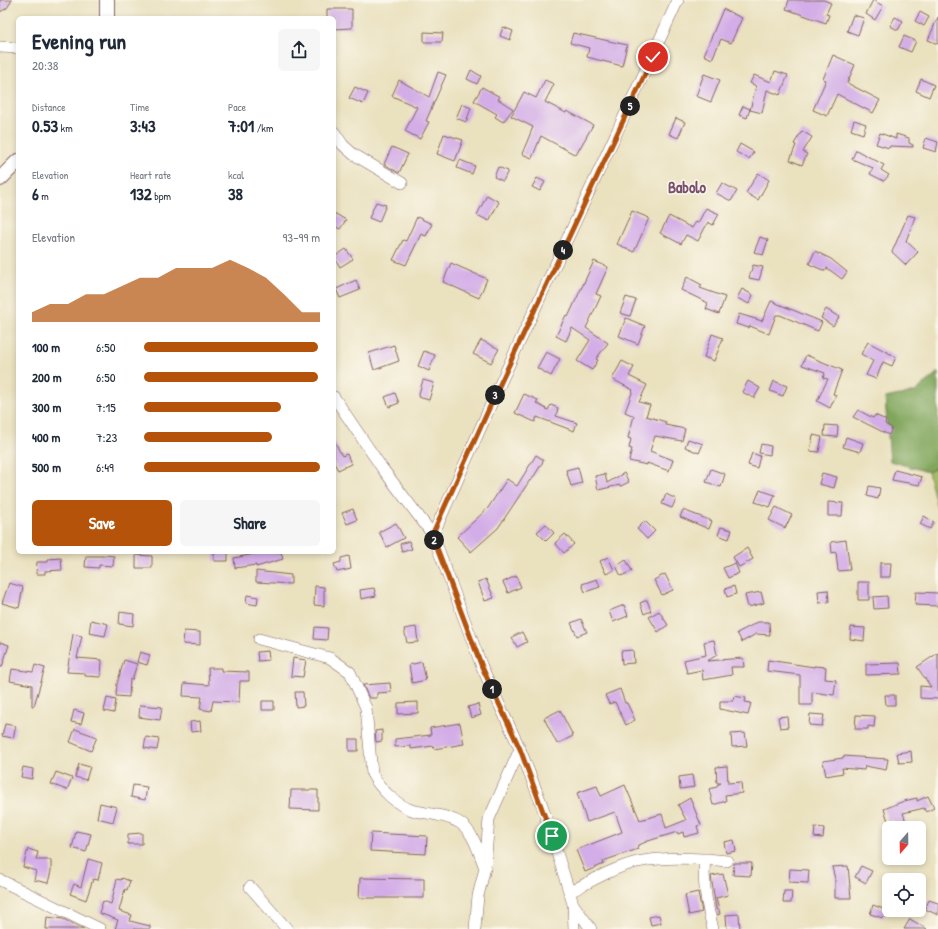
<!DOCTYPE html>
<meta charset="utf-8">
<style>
:root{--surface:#fff;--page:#f6f6f7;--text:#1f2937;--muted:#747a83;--accent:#b45309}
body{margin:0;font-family:"Patrick Hand",sans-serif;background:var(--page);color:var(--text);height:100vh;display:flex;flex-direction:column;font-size:15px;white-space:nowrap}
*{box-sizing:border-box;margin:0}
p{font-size:13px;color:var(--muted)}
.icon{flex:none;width:22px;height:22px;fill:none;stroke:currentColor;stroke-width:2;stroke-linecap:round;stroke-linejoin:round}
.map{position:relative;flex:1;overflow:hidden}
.side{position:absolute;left:16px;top:16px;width:320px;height:538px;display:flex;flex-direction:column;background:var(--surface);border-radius:6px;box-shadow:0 2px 6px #0003}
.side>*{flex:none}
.needle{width:26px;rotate:200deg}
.tools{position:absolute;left:882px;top:821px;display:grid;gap:8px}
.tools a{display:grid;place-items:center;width:44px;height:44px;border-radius:6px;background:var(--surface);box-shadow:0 2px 6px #0003;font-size:20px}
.pin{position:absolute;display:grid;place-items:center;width:34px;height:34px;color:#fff;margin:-17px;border:2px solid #fff;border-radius:50%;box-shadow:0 1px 4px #0007}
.km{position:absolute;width:20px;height:20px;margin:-10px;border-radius:50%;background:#222;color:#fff;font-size:11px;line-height:20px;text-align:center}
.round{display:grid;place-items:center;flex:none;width:42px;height:42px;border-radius:6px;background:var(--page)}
.head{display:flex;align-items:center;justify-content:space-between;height:68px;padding:0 16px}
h1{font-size:22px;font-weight:700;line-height:30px}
.metrics{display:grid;grid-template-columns:repeat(3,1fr);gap:6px;height:68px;padding:4px 16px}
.metrics div{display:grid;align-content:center}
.metrics b{font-size:17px;font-weight:700}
.metrics small{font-size:11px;font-weight:400}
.metrics p{font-size:11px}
.chart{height:112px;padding:8px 16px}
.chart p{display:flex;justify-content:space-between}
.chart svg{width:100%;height:72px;margin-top:4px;fill:var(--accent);opacity:.7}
.button{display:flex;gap:8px;margin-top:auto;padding:8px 16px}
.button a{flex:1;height:46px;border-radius:6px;background:var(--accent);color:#fff;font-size:16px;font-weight:700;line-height:46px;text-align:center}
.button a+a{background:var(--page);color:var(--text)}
ul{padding:0 16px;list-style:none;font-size:13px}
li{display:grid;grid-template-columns:64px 48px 1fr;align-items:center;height:30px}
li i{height:10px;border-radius:5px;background:var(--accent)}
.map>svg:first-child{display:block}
</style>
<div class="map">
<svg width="938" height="929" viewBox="0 0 938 929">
<rect width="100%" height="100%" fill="#fbf7ec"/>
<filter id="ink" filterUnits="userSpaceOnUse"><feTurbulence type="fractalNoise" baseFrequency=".025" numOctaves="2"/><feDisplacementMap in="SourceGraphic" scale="8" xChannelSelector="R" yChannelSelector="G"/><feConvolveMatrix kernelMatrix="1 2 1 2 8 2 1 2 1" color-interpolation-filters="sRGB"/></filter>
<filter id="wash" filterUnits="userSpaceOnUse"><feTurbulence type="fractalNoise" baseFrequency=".012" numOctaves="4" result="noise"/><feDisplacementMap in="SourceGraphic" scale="16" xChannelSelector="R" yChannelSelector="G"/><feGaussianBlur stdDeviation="0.9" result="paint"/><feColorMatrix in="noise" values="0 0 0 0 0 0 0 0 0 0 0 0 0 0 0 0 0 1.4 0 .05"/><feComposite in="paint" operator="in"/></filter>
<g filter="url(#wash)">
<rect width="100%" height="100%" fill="#eae1bf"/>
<!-- green -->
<path fill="#a1bf66" stroke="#766f48" d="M938,467V512L928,472Z"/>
<!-- forest -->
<path fill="#80a65b" stroke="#656243" d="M938,372V467L928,472L890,461L885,398L915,392Z"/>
<g id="blocks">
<!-- building -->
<path fill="#d3ade7" d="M0,0H12L7,8L0,12Z
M789,0H824L831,3L826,14L829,15L826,23L786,9Z
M873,0L883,6L875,20L866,14Z
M327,9H352V28L334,29V18H327Z
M723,9L742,18L731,43L721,39L712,59L704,55Z
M920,12L929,17L924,26L915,21Z
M853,15L864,18L858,35L847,31Z
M895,17L903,21L898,30L890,26Z
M938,17V44L928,40Z
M503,27L513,31L510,40L500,36Z
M424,32L443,33L442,42H424Z
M573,33L627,45L622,66L587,57L589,48L570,43Z
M904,36L916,41L911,52L899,47Z
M833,55L855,65L847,83L880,100L873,113L837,94L827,116L813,110L826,80L823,79Z
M471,70L481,76L477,84L467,79Z
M775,71L788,75L780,95L767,90L762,113L750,110L756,86L750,83L754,75L771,82Z
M438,72L446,75L426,121L429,122L420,139L405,131L417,107L392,96L399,80L429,97Z
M704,74L720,80L711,102L696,96Z
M921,79L934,85L929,97L916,91Z
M545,80L554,84L545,102L566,113L567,111L593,125L576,155L541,136L532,158L522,154L533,127L511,116L524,92L536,98Z
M355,87L368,93L363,104L349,98Z
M482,87L500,97L498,99L513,109L503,122L495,117L497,114L474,101Z
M462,104L471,108L466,122L456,118Z
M743,106L750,109L747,118L739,115Z
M676,118L685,122L678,138L669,134Z
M854,120L866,124L863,134L851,130Z
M802,131L812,137L803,152L807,154L802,165L790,160L796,145L794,144Z
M880,133L896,139V134L909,138V143L913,145V147L890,146L889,148L876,144Z
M444,134L463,140L455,161L437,154Z
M926,138L938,142L936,152L923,148Z
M740,144L754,152L749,159L736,152Z
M392,147L408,154L399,173L384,164Z
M856,150L884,165L881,170L889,175L884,181L870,174L873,168L852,159Z
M460,160L475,166L472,174L457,168Z
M498,167L508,171L503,181L494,177Z
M758,173L769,180L758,200L746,193Z
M537,178L545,182L540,191L532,187Z
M722,183L737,191L731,201L716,193Z
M487,195L499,202L489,221L477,215Z
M376,202L386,205L379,222L369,218Z
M706,208L719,214L713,225L708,222L698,241L686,235L681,244L660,233L669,216L692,228L696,222L698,223Z
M632,211L649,218L634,252L617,244Z
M334,213L346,220L340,229L334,226Z
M908,215L915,217L906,241L918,252L906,265L892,252Z
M417,217L432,224L426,236L421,234L406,265L393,260L403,240L406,241Z
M760,237L768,240L763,255L754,252Z
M346,249L353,259L340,267L334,257Z
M815,251L831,259L847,272L842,279L827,268L825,271L809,264Z
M594,261L608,267L596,294L601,296L586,328L608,343L596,359L598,360L592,370L577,361L590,340L572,328L566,341L556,336L566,315L568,317Z
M451,263L487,279L479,298L443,282Z
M753,265L763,267L759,280L749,278Z
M687,277L702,285L700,288L725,297L719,314L706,309L708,303L681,290Z
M356,280L360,290L340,298L336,289Z
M742,289L753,295L749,304L737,298Z
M626,297L636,300L630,316L620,313Z
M771,301L822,322L818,331L780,315H776L769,334L750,326L749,328L736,324L739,314L762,321Z
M826,309L839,317L833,326L821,318Z
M626,318L645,326L638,344L619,336Z
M712,334L723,338L714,361L704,357Z
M481,340L499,349L491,363L473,354Z
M868,342L896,357L892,366L883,362L876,379L866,375L873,361L861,354Z
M394,345L399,361L374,370L369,353Z
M424,351L435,355L429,371L418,366Z
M546,352L560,359L551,376L537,368Z
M806,355L842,370L833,394L836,395L830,408L817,401L828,379L823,378L825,373L802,365Z
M622,361L634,367L629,376L647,385L639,402L650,405L646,416L666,422L665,425L685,429L682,441L655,436L650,451L673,460L669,471L647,463V465L629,461L632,449L629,448L631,439L628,438L634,416L625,412L633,390L612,379Z
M423,380L434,383L429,400L418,397Z
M748,381L760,388L754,398L742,392Z
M774,381L787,386L783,396L770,391Z
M395,393L399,403L389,407L385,397Z
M524,394L538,400L536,403L548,410L551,405L558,408L556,416L577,423L574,431L537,417L535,422L515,413Z
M858,410L873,418L875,415L886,420L885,424L892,428L889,435L853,417Z
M825,425L838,426L837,437L824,436Z
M813,435L822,437L819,452L810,451Z
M846,437L863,443L860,452L843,447Z
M688,439L703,444L699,453L685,447Z
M334,440L342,456L347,454L351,464L338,470L334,463Z
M761,444L771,446L770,455L759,453Z
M752,453L760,456L757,468L748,465Z
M536,455L544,460L531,481L530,480L498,528L471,552L457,537L488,508L507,479L517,486Z
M578,467L582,483L571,486L566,470Z
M711,469L725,474L721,487L706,482Z
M895,470L922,477L919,485L892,480Z
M624,473L629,482L621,486L620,485L598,490L595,476L605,474L607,483Z
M822,473L837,477L834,488L819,484Z
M869,486L880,488L878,499L867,496Z
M760,490L775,495L770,507L755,502Z
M666,494L676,499L672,508L662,504Z
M828,502L843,503L842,516H828Z
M776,507L792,515L785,528L769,520Z
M353,509L357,520L347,524L342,513Z
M683,510L712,521L709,529L680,517Z
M924,516L934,522L930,529L920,524Z
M645,521L655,531L647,539L637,529Z
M396,523L404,538L387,547L379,532Z
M546,524L554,533L546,541L537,532Z
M721,527L732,530L729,539L718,535Z
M565,534L574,544L564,553L555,543Z
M846,540L850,570L838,571L836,552L832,553L831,542Z
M409,541L412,549L402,552L400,544Z
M747,548L753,559L739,567L733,557Z
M214,552H228V561H214Z
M265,552H281L283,559L256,567V565L235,568L234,558Z
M105,555L114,556L113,566L99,565V568L85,567L86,556H105Z
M136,555L152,556V568H136Z
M349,556L351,569L337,572L334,564L341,562V558Z
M608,557L614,570L606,574L600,561Z
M61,558L62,570L45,571V574H36L37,562H48V559Z
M626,560L632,571L621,576L616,566Z
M735,563L739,573L728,578L723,568Z
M880,563H891L890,577H880Z
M256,571L291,575V584L256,582Z
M665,574L673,590L662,595L654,580Z
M516,576L521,587L508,593L503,582Z
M486,579L494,598L485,601L478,582Z
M597,579L600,587L585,592L582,584Z
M858,582H869V600H858Z
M9,583L23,587L19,608L2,603Z
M315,586L324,587V606L314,605Z
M734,586L736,594L727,597L725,589Z
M374,588L376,596L361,599L360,590Z
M828,590L829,602L819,603L818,591Z
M761,592L764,603L748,607L745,595Z
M916,592L938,593V606L915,605Z
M247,595L258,597L257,605L246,603Z
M887,596L888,608L874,609L873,597Z
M647,600L651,611L644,614L640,603Z
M624,605L628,616L613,622L609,611Z
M659,611L668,625L658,632L649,617Z
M120,612L134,614L133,626L119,624Z
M581,619L587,632L577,636L571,623Z
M91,620L108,624L105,636L89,633Z
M758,622H769L770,635L756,634L742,642L737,633Z
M315,627L328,628L327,640L314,639Z
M416,627L418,642L407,643L404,629Z
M851,627L865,628L864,641L850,639Z
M184,631L200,632V645L183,644Z
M522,632L527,642L517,647L512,637Z
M73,634L82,636L77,658L102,660L101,677L85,676V673L67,672Z
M714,640L717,655L707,661L743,658L744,667H731L732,675L703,680L702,670L687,673L684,660L706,655L704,642Z
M0,642L9,645L2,667H0Z
M633,650L634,663L622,664L621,651Z
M268,651L269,660L258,661L257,652Z
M140,652L150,655L147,665L137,662Z
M938,653V699L920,698V686L931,687L917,667Z
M293,658L306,660L303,677L291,676Z
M124,660L137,664L132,680L130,679L129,697L116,696L117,684Z
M768,660L814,667V666L826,667L825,679L836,680L834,695L812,692V705H800V675L767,671Z
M422,662L426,680L412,683L409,665Z
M900,663L901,674L866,675V664Z
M35,665L45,668L34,706H32V685L10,681L12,669L33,672Z
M208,668H221V671L249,672V681H240L239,702L213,701L211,711L200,709L202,697L183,696L184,683L209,685Z
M390,683L391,692L377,693V698H369L363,685Z
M620,689L625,703H627L635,720L626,725L615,702L609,704L605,695Z
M295,692H303L304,706L296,707Z
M885,695H895V705H886Z
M734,696L746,698L745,702L751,703L748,715L720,709V701H733Z
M107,698L116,700L114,713L104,711Z
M262,701H274V710H262Z
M418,702V713L398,714V703Z
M478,704L481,715L471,718L468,707Z
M140,705L162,707L160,720L139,717Z
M74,710L84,713L81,724L71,722Z
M560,710L573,736L557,744L544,718Z
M810,714L824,715L822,726L809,725Z
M856,715L875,716L874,727L868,726V729H855Z
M787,716L788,727L780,728L778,717Z
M200,721L201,731L191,732L190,722Z
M460,723L464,744L434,749L433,746L411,749V746L395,747V739L431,735L430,728Z
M5,724L16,726L13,738L2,736Z
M75,729L97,737L91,751L70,742Z
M382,730V741L376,742L375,731Z
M745,733L747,746L732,747L731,734Z
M146,737L159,739L157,750L144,748Z
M349,739H358V751H349Z
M911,751L912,762L899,763L897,753Z
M843,756L888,759L886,770L865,766L864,770L842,768L843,773L826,776L823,761L843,758Z
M79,764L90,767L86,780L75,777Z
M727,766L728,783L741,782L742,793L725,795L726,801L713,805L709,789L717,787V785L721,783H717L716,767Z
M23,767L33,769L32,779L21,777Z
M56,772L72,778L67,790L51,784Z
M692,775L694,787L680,789L679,777Z
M133,785L147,787L145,800L131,797Z
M625,785L640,820L662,814L666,828L686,820L678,805L690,798L701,825L697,826L699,833L684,837L683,832L678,834L677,832L648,841L637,846L638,849L603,861L604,864L585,872L576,850L622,832L615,812L587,822L577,793L597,786L601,796Z
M291,790H318V810L290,809Z
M928,796L934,808L926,812L924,808L903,813L908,828H896L893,820L888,821L884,809L904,801L917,798V801Z
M100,803L117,807L113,822L97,818Z
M815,827L824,828L823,838L814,837Z
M76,831L91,834L86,852L72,848Z
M142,833V844H128V834Z
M371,833L427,836L426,854L370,851Z
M734,840L736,851L726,853L724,842Z
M28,849L38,852L36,860H51V871L48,883L34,880L36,871L23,867Z
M88,859L102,863L98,880L93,879L86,900L70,894L74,884L81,887Z
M734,863H752L751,876L733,875Z
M848,866L851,898H835V879L832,867Z
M861,866L872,871L866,883L855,877Z
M790,869L809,870L808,883L789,882Z
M723,874L728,895L716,898L720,914L717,915L711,876Z
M122,878L130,881L127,890L125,889L119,911L132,915L130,921L150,926V929H115L118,920L99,913L103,901L111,904L117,879L121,880Z
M360,878L424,879V898H359Z
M784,891H792L791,903H783Z
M698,892L702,912L689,915L685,895Z
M929,900L938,903V915L925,909Z
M873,905L886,910L883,918L870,914Z
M739,914L740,929H727L726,915Z
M659,915L661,923L651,925L649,917Z
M47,917L63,919L84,929H46Z
M910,919L927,929H904Z"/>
</g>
</g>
<g filter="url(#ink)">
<use href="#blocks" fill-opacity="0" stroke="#82635f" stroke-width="1"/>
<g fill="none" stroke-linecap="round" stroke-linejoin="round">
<!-- minor casing -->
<g stroke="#82635f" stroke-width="12">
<path id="minor" d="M0,47L18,48
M334,132L343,145L353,154L402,183
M334,397L382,468L433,535L482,667L520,749L542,805L573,904L574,929
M433,535L501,382L678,0
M259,639L330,658L350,672L366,708L372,774C380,789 398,807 415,811C430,814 447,815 460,823C474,832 479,854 485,868
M705,859C702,882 707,907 713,929
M0,880L100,929
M250,887L287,929
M570,892C591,881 613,868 637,862C666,856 698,858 727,861
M573,904L591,929
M475,929L478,896L485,868L489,819L520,749"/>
</g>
<!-- major casing -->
<g stroke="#82635f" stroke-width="16">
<path id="major" d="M107,18V0
M0,179L18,161"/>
</g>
<!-- minor -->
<use href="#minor" stroke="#fff" stroke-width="11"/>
<!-- major -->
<use href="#major" stroke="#fff" stroke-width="14"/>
</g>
</g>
<g fill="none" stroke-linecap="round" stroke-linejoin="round" filter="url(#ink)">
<!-- route casing -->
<g stroke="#fff" stroke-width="8">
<path id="route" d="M552,836L520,749L482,667L432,535L501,382L653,57"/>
</g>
<!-- route -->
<use href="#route" stroke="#b45309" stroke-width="5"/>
</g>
<g text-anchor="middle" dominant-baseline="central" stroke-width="3" stroke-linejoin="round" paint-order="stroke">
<!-- district labels -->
<g font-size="16" font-weight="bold" fill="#7a516d" stroke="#fbf7ec">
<text x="687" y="187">Babolo</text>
</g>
</g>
</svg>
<div class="tools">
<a><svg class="needle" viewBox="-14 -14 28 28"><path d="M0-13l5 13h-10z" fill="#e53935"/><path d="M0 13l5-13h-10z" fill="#747a83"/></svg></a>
<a><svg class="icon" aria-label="locate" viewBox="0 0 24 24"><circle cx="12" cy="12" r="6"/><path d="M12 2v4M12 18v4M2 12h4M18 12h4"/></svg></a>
</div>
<div class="pin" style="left:552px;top:836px;background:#1e9e55"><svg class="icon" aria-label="arrive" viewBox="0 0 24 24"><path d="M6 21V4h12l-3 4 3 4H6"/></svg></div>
<div class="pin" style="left:653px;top:57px;background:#d93025"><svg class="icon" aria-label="check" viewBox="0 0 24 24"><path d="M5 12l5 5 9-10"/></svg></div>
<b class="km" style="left:492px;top:689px">1</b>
<b class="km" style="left:434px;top:540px">2</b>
<b class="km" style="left:495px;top:395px">3</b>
<b class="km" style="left:563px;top:250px">4</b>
<b class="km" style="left:630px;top:106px">5</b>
<section class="side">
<div class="head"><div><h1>Evening run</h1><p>20:38</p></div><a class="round"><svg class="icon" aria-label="share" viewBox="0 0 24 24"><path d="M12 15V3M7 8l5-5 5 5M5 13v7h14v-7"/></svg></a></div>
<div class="metrics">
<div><p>Distance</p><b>0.53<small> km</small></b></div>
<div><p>Time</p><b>3:43</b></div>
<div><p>Pace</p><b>7:01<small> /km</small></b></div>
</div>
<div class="metrics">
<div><p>Elevation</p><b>6<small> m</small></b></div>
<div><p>Heart rate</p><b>132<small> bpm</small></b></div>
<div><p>kcal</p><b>38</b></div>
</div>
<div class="chart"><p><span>Elevation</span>93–99 m</p>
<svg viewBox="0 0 160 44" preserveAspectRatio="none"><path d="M0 44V38L10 33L20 33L30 27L40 27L50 22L60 17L70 17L80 11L90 11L100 11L110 6L120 11L130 17L140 27L150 38L160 38V44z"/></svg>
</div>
<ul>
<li><b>100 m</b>6:50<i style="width:99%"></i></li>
<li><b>200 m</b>6:50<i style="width:99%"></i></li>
<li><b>300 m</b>7:15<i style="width:78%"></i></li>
<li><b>400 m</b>7:23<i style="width:73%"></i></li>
<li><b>500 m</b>6:49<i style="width:100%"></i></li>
</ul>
<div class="button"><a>Save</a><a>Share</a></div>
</section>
</div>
